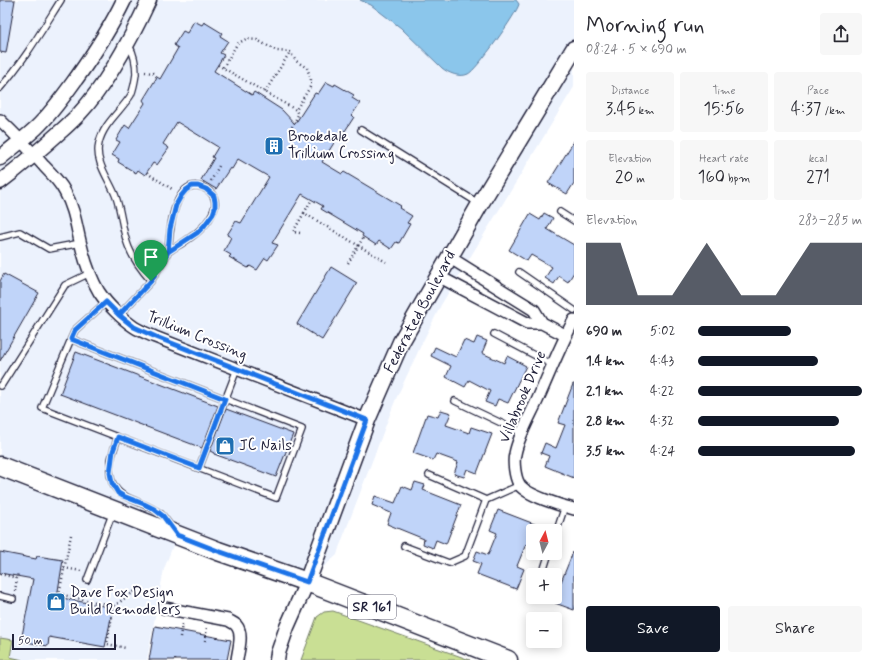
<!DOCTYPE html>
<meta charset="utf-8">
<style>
:root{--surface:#fff;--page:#f7f7f7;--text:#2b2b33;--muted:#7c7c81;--accent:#111827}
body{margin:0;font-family:Mynerve,sans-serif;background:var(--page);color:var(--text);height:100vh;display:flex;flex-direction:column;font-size:15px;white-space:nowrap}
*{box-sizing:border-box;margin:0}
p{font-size:13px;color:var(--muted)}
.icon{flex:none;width:22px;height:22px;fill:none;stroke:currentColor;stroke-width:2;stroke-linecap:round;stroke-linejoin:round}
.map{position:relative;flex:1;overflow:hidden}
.sheet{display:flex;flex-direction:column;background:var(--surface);width:300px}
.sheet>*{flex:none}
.needle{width:26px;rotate:7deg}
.buttons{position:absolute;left:526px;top:524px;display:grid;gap:8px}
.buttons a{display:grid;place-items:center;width:36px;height:36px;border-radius:4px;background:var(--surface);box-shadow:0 2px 10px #0003;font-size:20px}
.scale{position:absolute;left:12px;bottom:10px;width:104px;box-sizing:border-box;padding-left:4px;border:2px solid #22223b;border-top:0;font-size:11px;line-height:14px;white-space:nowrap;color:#22223b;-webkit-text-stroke:3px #fff;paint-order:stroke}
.pin{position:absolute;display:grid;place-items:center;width:34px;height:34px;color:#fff;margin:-41px -17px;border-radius:50% 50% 50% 0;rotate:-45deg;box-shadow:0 0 4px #0007}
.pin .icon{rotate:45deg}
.round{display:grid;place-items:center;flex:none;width:42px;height:42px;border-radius:4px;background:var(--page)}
.overview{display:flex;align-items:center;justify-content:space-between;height:68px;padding:0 12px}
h1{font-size:22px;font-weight:600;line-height:30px}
.metrics{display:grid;grid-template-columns:repeat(3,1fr);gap:6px;height:68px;padding:4px 12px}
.metrics div{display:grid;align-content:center;border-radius:4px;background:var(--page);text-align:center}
.metrics b{font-size:17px;font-weight:600}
.metrics small{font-size:11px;font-weight:400}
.metrics p{font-size:11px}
.chart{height:112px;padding:8px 12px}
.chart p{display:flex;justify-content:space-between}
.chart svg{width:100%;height:72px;margin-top:4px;fill:var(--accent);opacity:.7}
.action{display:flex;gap:8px;margin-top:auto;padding:8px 12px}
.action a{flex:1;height:46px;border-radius:4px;background:var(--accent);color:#fff;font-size:16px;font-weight:600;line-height:46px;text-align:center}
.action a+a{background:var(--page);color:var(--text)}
ul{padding:0 12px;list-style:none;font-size:13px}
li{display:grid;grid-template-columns:64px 48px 1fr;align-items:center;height:30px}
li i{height:10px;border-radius:5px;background:var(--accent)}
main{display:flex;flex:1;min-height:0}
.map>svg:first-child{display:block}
</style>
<main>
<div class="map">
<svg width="574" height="660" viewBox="0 0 574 660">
<rect width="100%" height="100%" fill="#fff"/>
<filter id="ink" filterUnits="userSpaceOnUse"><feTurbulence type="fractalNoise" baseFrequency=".025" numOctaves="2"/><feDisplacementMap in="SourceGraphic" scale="8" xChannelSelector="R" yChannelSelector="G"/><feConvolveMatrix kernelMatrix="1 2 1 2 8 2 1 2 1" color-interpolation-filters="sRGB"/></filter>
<g filter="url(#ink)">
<!-- built -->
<path fill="#ecf2fd" d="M0,0H574V87L441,305L423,341L395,401L339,548L337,555L307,582L177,535L164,569L147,660H23L10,658L13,640L0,638Z"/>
<!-- green -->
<path fill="#c9df94" stroke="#768068" d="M333,611L470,660H301L317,617L324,612Z
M0,638L13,640L10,657L23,660H0Z"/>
<!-- water -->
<path fill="#8bc6eb" stroke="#6184a5" d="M360,0H516L519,4C518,12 476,71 468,74C460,78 448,73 442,68L401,28L371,5Z"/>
<!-- building -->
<path fill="#c0d4f9" stroke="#22223b" d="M0,0H15L6,53L0,52Z
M194,21L202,25L204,22L222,33L220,36L228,41L220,53L224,55L214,71L252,95L254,92L282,110L295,124L315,93L318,94L326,82L334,86L335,84L354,95L352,98L360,103L352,115L354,117L345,131L342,130L322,162L342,174L344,172L401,206L399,208L412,216L407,223L410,224L399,243L396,242L391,249L379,241L376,245L362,236L363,234L321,209L323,206L302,194L272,243L278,245L268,260L265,258L257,270L250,266L248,268L229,257L231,255L224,251L231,237L227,235L236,221L241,223L269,177L238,159L232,169L230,168L216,189L201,180L214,158L212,157L218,147L177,122L163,144L169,148L157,165L153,163L145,175L138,170L136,173L118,162L119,159L112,155L120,142L116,140L125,125L129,128L145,103L143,100L157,77L160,79L178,48L174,45L183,31L187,33Z
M574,141V183L567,194L548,183Z
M544,213L553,218L547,229L574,245V272L568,282L559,276L554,284L545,278L552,267L531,255L527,261L509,250L530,214L540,220Z
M331,267L357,283L322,340L297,324Z
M4,274L39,293L0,361V281Z
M477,337L487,341L482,353L504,363L507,356L526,366L508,403L498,399L495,406L485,402L490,391L469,380L465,387L446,377L451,366L431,356L435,347L456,357L464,340L474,344Z
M76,352L218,406L202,448L60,394Z
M573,384H574V478L545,466L549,456L541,453L545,443L556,448L565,425L558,423Z
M226,409L293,434L276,477L214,454V453L210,451Z
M441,410L451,413L446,425L469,433L471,427L492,434L477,473L467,469L464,477L454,474L458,462L436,454L433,460L413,453L427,414L438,417Z
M415,482L425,485L423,490L461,505L446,544L436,540L433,548L423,544L424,539L387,524L391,513L372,505L375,496L395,503L402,486L412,490Z
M498,510L537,525L535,531H533V547L526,544L517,566L524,569L516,589L477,574L481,564L473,561L477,551L488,555L497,533L490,530Z
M0,552L36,559L37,556L63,560L57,597L113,608L105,647L49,637L48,646L21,641L33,579L0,573Z
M573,552H574V610L555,603V580L561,582Z
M155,626L231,640L227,660H149Z"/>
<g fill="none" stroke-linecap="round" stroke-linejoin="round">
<!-- service casing -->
<g stroke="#22223b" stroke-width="8">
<path id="service" d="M0,88C24,61 42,30 61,0
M361,130L478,203
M560,212L574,221
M0,237L20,232L49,249L81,243
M519,272L574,310
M151,281C155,274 159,267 164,260C165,258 166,254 168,252C172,249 177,246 181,244C193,236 205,228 212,214C224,194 198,178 185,190C171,204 170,234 168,252
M119,315L151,281C142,271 134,260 129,248C122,232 122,214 116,197C110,180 94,162 99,143C103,124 121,111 131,95C134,88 135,81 136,74C136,63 134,54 129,45
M494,334L553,365
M71,339L302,429L276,498L42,408L71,339L75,330L106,302
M0,386H1L65,285L90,273
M455,401L522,433
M118,437C113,452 105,470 114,486C117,490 119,494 125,496C138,503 149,505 161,514C165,518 168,523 171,527
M199,468L237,369
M429,475L486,500
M555,536L565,506
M404,546L449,563L465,556L486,500L520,485
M542,575L549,553
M87,580L113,512
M0,596L13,599"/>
</g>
<!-- minor casing -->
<g stroke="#22223b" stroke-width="14">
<path id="minor" d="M0,120C16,135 30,150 44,166C52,174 60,182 65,192C74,208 76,224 80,241C84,258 90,277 99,292C107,304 122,319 134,327C140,331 148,334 155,337L367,420
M449,257L534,310L542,323L565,335
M438,276L527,323H542
M574,320C560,346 549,374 537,401C530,416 518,437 515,454C513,462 515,477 519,484C525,495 562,506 574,509
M164,608L228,620C231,622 234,623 236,625C244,634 238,650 237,660"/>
</g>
<!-- tertiary casing -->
<g stroke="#22223b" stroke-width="17">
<path id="tertiary" d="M0,158C12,148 24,139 36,128C52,113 65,94 78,76C95,52 111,27 124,0
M0,182C21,166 41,149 61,131C67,126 73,120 79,114C108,83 131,39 149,0
M277,660L278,653L287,627L307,582"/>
</g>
<!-- secondary casing -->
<g stroke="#22223b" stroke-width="19">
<path id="secondary" d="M307,582L367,420L401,342L480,204L574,49"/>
</g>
<!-- primary casing -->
<g stroke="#22223b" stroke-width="21">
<path id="primary" d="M0,466L218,551L307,582L508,660"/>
</g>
<!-- path -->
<path stroke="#22223b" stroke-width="2.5" stroke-dasharray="1 3" stroke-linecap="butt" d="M218,65L296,110L310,87L311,79L307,68L296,61L290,52L277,51L257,40L246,39L237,44L223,68
M145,72L153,73L157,77
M265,92L290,52
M292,127L298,115L296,110
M147,173L172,189
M211,181L220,164
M304,213L311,201
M300,233L293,232L304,213L386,262
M348,263L363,238
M71,535L59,594L114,606L107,644L126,648
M64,568L81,571
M0,574L17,578L18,573
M15,591L17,578
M114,606L138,589
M180,637L182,624
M205,641L207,627
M175,660V659"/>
<!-- service -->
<use href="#service" stroke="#fff" stroke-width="5.5"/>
<!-- minor -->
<use href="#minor" stroke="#fff" stroke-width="11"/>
<!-- tertiary -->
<use href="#tertiary" stroke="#fff" stroke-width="14"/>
<!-- secondary -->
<use href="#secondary" stroke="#fff" stroke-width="16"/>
<!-- primary -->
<use href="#primary" stroke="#fff" stroke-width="18"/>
</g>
</g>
<g fill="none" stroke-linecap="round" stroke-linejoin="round" filter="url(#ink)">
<!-- route casing -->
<g stroke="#fff" stroke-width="8">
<path id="route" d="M151,281L119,315L106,302L75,330L71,339L225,399L199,468L118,437L113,451L110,473L112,483L118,493L123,496L144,504L154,509L163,516L177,535L218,551L307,582L367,420L156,337L134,327L119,315L151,281L168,252L197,233L204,226L213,214L215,208V202L214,196L206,189L198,186H192L186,190L181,196L176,205L170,229L168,252L151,281"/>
</g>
<!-- route -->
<use href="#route" stroke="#1a73e8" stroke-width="5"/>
</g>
<!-- icons -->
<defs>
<g id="building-square" transform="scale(1)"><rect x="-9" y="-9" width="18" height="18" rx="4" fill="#1f6fb2" stroke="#fff"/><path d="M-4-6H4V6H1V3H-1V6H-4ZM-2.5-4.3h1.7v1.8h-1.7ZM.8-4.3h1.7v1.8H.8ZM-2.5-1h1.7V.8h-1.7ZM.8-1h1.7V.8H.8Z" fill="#fff"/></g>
<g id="shop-square" transform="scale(1)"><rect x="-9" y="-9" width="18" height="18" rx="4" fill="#1f6fb2" stroke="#fff"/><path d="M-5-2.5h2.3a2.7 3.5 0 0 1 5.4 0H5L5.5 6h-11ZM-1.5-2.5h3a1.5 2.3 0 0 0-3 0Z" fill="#fff"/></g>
</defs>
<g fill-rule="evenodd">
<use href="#building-square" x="274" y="146"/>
<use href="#shop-square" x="225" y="446"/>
<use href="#shop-square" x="56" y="602"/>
</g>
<g text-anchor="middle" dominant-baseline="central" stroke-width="4" stroke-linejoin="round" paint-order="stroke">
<!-- shield labels -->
<rect fill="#fff" stroke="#646476" stroke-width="1" x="348" y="595" width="48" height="24" rx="3"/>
<g font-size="14" font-weight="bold" fill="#22223b">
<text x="372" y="607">SR 161</text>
</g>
<!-- poi labels -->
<g font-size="15" fill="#22223b" stroke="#fff" text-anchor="start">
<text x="288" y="137">Brookdale<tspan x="288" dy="17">Trillium Crossing</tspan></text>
<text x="239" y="446">JC Nails</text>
<text x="70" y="593">Dave Fox Design<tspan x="70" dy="17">Build Remodelers</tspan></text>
</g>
<!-- street labels -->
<g font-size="15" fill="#22223b" stroke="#fff">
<text transform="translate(420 312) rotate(-62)">Federated Boulevard</text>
<text transform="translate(197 336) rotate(22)">Trillium Crossing</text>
<text transform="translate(523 397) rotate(-67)">Villabrook Drive</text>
</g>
</g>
</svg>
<div class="buttons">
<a><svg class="needle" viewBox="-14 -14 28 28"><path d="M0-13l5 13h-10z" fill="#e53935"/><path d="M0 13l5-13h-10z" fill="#7c7c81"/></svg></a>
<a>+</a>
<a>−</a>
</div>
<div class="scale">50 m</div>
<div class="pin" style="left:151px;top:281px;background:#1e9e55"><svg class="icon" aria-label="arrive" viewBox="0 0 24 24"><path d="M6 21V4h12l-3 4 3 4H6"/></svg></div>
</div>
<section class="sheet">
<div class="overview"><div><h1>Morning run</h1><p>08:24 · 5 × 690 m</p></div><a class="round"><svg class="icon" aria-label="share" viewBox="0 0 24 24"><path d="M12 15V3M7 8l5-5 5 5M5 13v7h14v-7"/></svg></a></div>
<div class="metrics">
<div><p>Distance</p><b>3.45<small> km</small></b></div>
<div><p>Time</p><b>15:56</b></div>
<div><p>Pace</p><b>4:37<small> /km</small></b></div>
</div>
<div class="metrics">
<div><p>Elevation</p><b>20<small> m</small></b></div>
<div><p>Heart rate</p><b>160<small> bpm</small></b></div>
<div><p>kcal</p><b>271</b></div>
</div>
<div class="chart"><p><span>Elevation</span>283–285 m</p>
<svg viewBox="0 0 160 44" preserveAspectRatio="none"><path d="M0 44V6L10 6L20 6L30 38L40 38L50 38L60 22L70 6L80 22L90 38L100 38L110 38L120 22L130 6L140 6L150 6L160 6V44z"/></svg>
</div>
<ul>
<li><b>690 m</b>5:02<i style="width:57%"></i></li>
<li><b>1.4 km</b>4:43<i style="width:73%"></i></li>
<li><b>2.1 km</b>4:22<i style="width:100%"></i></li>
<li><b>2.8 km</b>4:32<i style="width:86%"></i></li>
<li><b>3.5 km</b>4:24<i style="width:96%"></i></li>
</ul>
<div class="action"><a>Save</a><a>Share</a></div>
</section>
</main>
